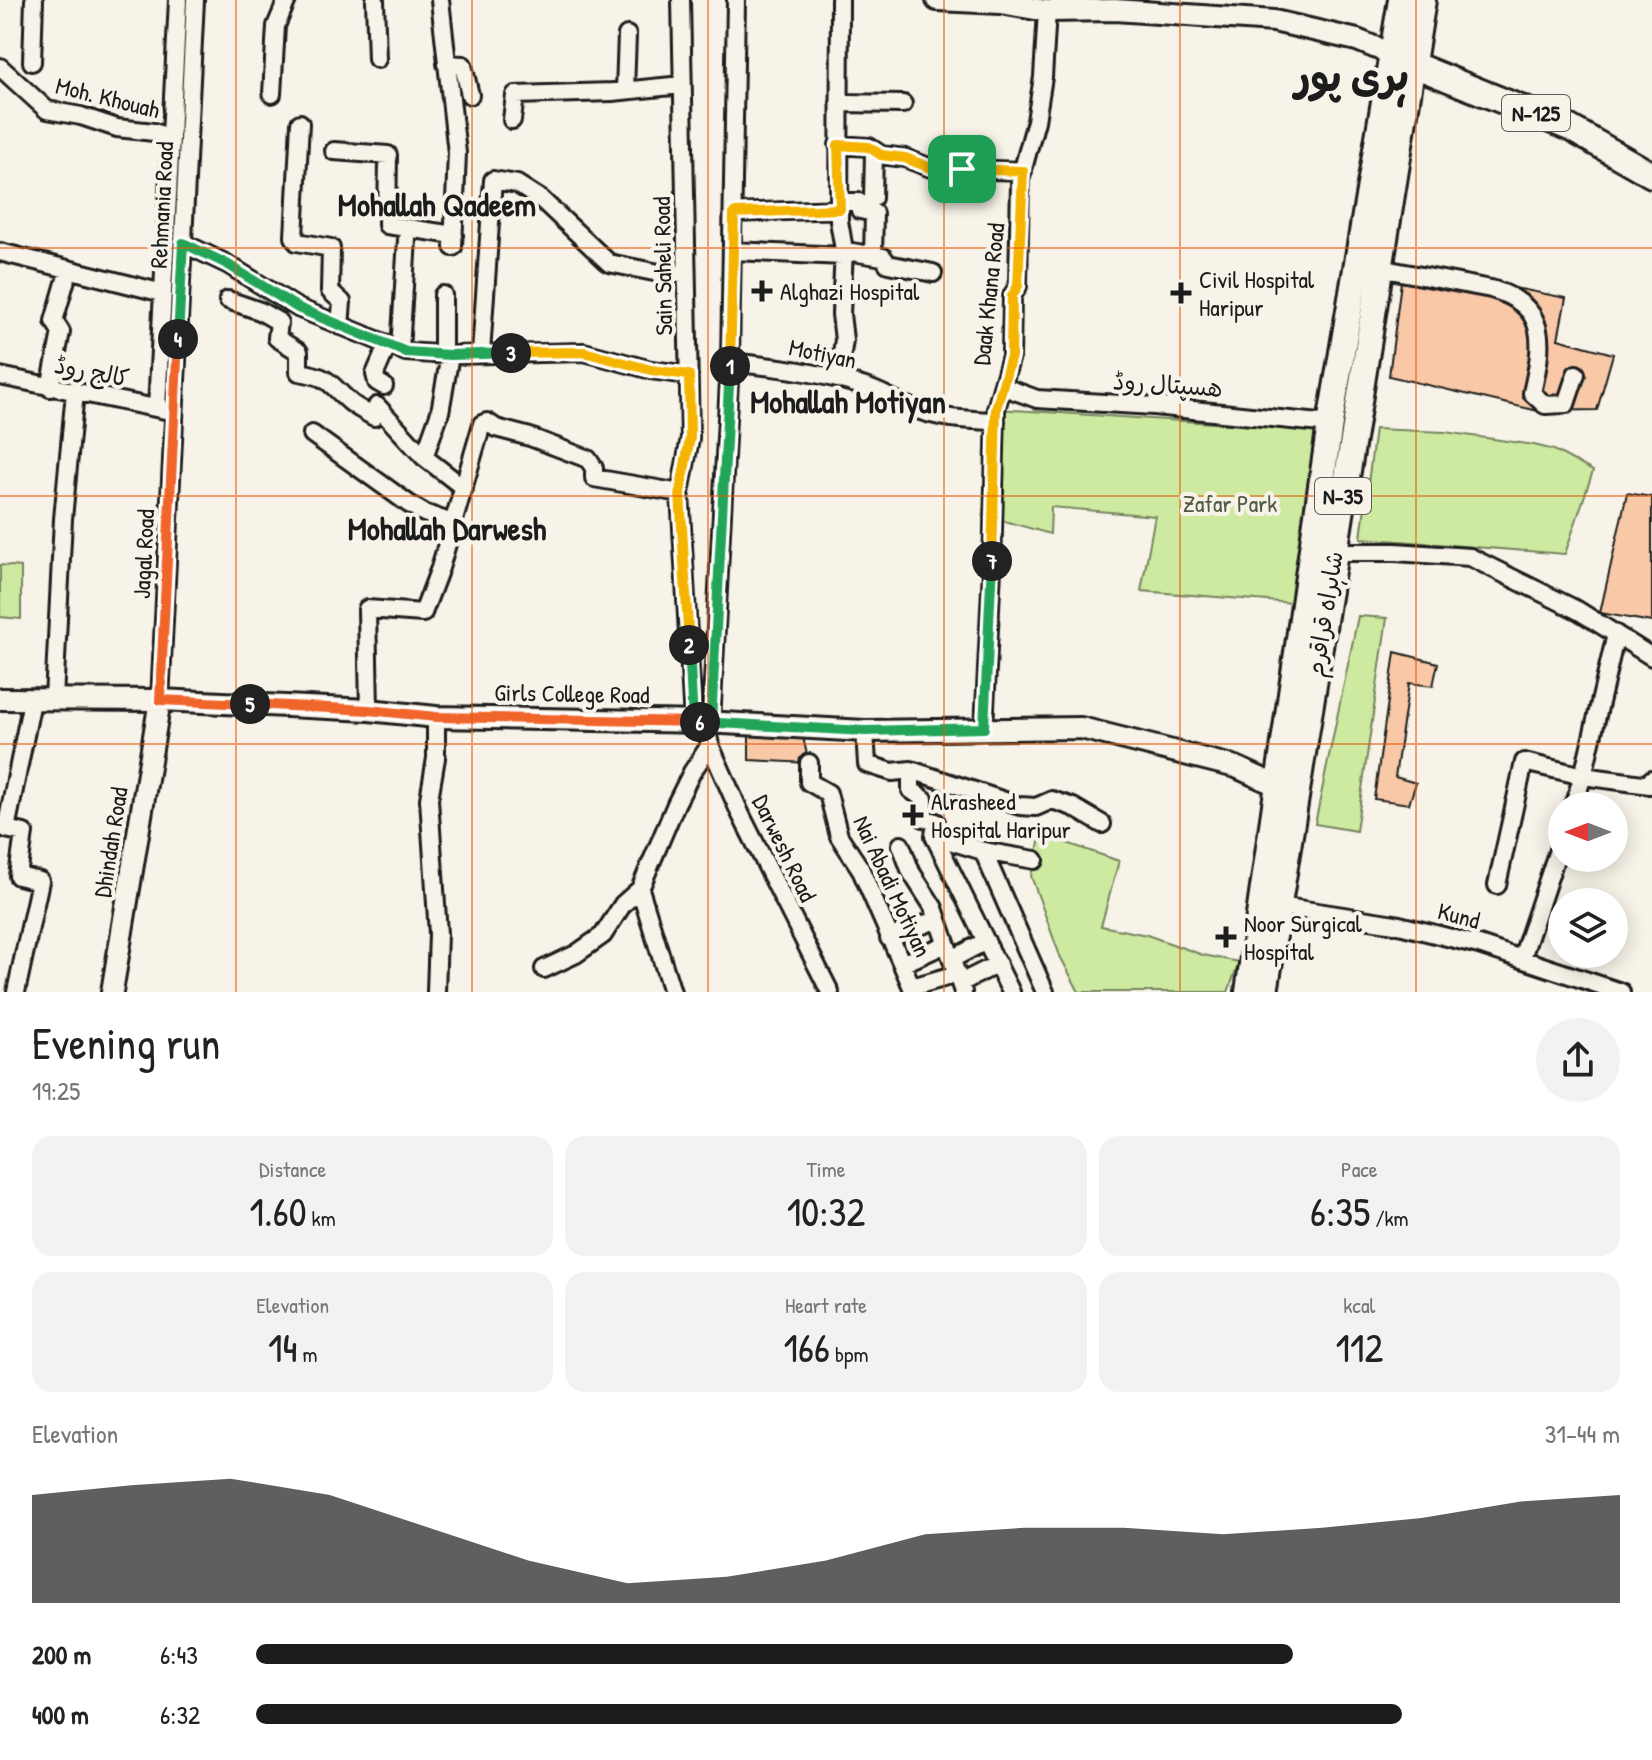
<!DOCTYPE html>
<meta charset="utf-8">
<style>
:root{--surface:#fff;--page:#f2f2f2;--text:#222;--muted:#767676;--accent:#1c1c1c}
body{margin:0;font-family:"Patrick Hand","Playpen Sans Arabic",sans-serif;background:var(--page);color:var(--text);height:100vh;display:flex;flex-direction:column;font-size:30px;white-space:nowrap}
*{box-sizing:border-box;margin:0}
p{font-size:26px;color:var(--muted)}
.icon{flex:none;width:44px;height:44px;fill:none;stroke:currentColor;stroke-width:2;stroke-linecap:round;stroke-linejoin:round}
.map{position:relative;height:992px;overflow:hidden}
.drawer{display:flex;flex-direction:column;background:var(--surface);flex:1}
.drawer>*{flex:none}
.needle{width:52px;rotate:270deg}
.controls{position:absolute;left:1548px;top:792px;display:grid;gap:16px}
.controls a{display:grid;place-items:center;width:80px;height:80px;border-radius:50%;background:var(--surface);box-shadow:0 4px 20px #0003;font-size:40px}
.pin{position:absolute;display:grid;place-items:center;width:68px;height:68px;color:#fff;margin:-34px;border-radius:16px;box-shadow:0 4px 12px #0006}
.km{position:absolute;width:40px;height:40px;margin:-20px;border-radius:50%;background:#222;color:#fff;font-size:22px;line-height:40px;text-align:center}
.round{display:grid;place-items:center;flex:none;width:84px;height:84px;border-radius:42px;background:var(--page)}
.summary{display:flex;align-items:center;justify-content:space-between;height:136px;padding:0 32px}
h1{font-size:44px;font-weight:600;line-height:60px}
.stats{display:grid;grid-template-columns:repeat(3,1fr);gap:12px;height:136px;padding:8px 32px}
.stats div{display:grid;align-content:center;border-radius:20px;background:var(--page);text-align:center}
.stats b{font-size:40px;font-weight:600}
.stats small{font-size:22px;font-weight:400}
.stats p{font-size:22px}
.chart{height:224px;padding:16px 32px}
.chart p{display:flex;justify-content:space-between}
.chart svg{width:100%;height:144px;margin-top:8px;fill:var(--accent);opacity:.7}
ul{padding:0 32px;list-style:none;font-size:26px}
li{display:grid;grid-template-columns:128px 96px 1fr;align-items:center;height:60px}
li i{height:20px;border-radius:10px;background:var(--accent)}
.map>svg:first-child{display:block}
</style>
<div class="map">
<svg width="1652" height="992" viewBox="0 0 1652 992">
<rect width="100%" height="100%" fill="#f7f3e8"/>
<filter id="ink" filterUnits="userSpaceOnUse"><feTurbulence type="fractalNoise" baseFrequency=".0125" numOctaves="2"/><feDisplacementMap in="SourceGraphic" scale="16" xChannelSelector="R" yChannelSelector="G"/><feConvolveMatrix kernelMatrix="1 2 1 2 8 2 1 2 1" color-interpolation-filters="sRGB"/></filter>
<g filter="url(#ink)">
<!-- green -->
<path fill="#cdeaa0" stroke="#74835e" stroke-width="2" d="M998,409L1320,430L1293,603L1141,591L1155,516L1051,507L1050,534L994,518Z
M1375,429L1445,432L1534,445L1554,450L1593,471L1565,554L1361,538Z
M0,565L21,567V619L0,617Z
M1358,616L1387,618L1356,831L1315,824Z
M1040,838L1067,843L1119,861L1101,926L1147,935L1203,955L1239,962L1228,992H1079L1060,956L1031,876Z"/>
<!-- building -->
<path fill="#f8c8a7" stroke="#1c1c1c" stroke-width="2" d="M1403,266L1566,298L1558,339L1613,354L1597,410L1538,411L1389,376Z
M1627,493L1652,497V622L1600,613Z
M1395,652L1438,663L1433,686L1409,683L1395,777L1416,783L1409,804L1374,799Z
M749,731L802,733L809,763L749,760Z"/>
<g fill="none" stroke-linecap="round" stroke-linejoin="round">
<!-- minor casing -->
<g stroke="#1c1c1c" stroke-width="22">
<path id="minor" d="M375,0L377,59
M440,0L457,153L453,247
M681,0L690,438L680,493L693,722
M32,62L34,0
M446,64L463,65L470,95
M0,67L47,110L81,116L117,128L154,132L171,138
M625,90L627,35
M272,94L276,26L287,0
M839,103L903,104
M512,120L515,95L612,92L682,85
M300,123L294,237L297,242L331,248L330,291L342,302L340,326
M838,145L869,147L881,155L905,158L931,168L1023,171
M334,151L388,155L387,225L454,235
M873,198L874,151
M840,202H859L860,210L874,213L873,255
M734,213L840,209
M183,243L227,264L298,308L406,352L450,355L584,352L651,370L689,375
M733,251L844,256L852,252L883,257L888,264L933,273
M0,252L163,293
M1379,268L1491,289C1550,306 1543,344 1532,393L1545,405L1566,404L1576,374
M443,295V354
M228,300L260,311L279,322L277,338L299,352V372C331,377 328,383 350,402C357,408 366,412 374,417L377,406L424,457L464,488
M400,350L407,239
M481,353L493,180L517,184L542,200L609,263L659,273L686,274
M730,362C776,367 821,372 865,387C881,392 895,401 910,407C937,419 967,420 996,421
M0,376L165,410
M838,379L844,340L841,314L844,250L839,221L840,0
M384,386L377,382L375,374L388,344
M1004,387L1037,399L1154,406L1330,424
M50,388L61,332L54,321L69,269
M157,408L178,0
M312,434L409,504L424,513L452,523
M424,457L440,412L450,355
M1334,552H1395L1470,557L1579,611L1652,657
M54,699L63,519L75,392
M160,700L195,0
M369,710L367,609L423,613L440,568L482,424L487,422L496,428L530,437L588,459L594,468V478L680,493
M705,722L710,745L741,815L830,992
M711,722L730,362L736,0
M984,728L992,569L996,409L1011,356L1012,296L1018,286L1020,180L1036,121L1043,77L1047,11
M865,731L867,764L892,772L911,770L1020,806L1036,807L1052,800L1073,807L1102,824
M809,763V782L828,793L839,836L860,868L914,992
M911,770V790L924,799V818L936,822L934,836L1011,992
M1573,806L1583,776L1616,634
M934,836L983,851L1045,992
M901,845L911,872L934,908L963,992
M983,851L1035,860
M1497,885L1524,762L1583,776L1650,785L1652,779
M640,889L672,992
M1279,906L1395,924L1479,945L1621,992
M889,938L938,919
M1522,958L1562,838
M952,959L986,941
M902,964L946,944
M544,969L576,954L603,935L623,904L640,889L676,804L692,772L710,745
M960,983L998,964
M912,987L957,974
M16,992L40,881L18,876L24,833L6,829L32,701
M436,992L438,934L429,799L436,758V717"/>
</g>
<!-- major casing -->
<g stroke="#1c1c1c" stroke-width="26">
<path id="major" d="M937,0L1001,3L1047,11L1115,10L1274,21L1357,40L1406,60
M0,699L160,700L369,710L436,717L705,722L865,731L1081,728L1236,767L1278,786
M112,992L160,700"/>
</g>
<!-- highway casing -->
<g stroke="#1c1c1c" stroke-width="30">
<path id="highway" d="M1414,65L1570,128L1652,175
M1248,992L1330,424L1401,0
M1265,992L1423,0"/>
</g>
<!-- minor -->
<use href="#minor" stroke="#f7f3e8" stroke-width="16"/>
<!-- major -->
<use href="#major" stroke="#f7f3e8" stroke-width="20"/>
<!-- highway -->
<use href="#highway" stroke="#f7f3e8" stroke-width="24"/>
</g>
</g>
<g fill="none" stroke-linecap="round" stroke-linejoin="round" filter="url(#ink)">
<!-- split-1 casing -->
<g stroke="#fff" stroke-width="16">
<path id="split-1" d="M730,366L734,213L840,209L838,145L869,147L881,155L905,158L931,168L962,169"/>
</g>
<!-- split-2 casing -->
<g stroke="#fff" stroke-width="16">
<path id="split-2" d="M689,645L693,722H711L730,366"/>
</g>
<!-- split-3 casing -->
<g stroke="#fff" stroke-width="16">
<path id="split-3" d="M511,353L584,352L651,370L689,375L690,438L680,493L689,645"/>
</g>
<!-- split-4 casing -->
<g stroke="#fff" stroke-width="16">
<path id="split-4" d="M178,339L183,243L227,264L298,308L406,352L450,355L511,353"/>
</g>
<!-- split-5 casing -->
<g stroke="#fff" stroke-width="16">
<path id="split-5" d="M178,339L160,700L250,704"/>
</g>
<!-- split-6 casing -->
<g stroke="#fff" stroke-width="16">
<path id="split-6" d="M250,704L369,710L436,717L700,722"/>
</g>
<!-- split-7 casing -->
<g stroke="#fff" stroke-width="16">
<path id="split-7" d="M700,722L865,731L984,728L992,561"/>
</g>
<!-- split-8 casing -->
<g stroke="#fff" stroke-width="16">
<path id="split-8" d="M962,169L1023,171L1018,286L1012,296L1011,356L996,409L992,561"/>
</g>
<!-- split-1 -->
<use href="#split-1" stroke="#f5b400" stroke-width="10"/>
<!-- split-2 -->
<use href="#split-2" stroke="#22a559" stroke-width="10"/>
<!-- split-3 -->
<use href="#split-3" stroke="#f5b400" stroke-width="10"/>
<!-- split-4 -->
<use href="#split-4" stroke="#22a559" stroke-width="10"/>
<!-- split-5 -->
<use href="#split-5" stroke="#f0652b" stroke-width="10"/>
<!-- split-6 -->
<use href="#split-6" stroke="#f0652b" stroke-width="10"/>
<!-- split-7 -->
<use href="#split-7" stroke="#22a559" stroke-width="10"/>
<!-- split-8 -->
<use href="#split-8" stroke="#f5b400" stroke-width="10"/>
</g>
<!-- grid -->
<path fill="none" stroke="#e8590c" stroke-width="2" stroke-opacity="0.55" d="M236,0V992M472,0V992M708,0V992M944,0V992M1180,0V992M1416,0V992M0,248H1652M0,496H1652M0,744H1652"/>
<!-- markers -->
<g fill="#1c1c1c" stroke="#f7f3e8" stroke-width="3">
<path d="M758 279h8v8h8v8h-8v8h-8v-8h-8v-8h8z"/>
<path d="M1177 281h8v8h8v8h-8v8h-8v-8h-8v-8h8z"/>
<path d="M909 803h8v8h8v8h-8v8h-8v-8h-8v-8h8z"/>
<path d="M1222 925h8v8h8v8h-8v8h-8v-8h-8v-8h8z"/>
</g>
<g text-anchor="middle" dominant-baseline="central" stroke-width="8" stroke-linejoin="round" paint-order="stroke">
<!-- shield labels -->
<g fill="#f7f3e8" stroke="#5e5c59" stroke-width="2">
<rect x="1502" y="95" width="68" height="36" rx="6"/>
<rect x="1315" y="478" width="56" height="36" rx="6"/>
</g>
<g font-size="22" font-weight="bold" fill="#1c1c1c">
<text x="1536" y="113">N-125</text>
<text x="1343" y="496">N-35</text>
</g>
<!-- street labels -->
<g font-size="24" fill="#1c1c1c" stroke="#f7f3e8">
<text transform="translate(108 97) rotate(14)">Moh. Khouah</text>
<text transform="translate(161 205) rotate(-87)">Rehmania Road</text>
<text transform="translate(662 266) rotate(-91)">Sain Saheli Road</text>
<text transform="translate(988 294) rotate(-84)">Daak Khana Road</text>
<text transform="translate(823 353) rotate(12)">Motiyan</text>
<text transform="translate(92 371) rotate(11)">کالج روڈ</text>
<text transform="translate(1168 384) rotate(4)">ھسپتال روڈ</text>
<text transform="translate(143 554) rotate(-87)">Jagal Road</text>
<text transform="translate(1324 614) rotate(-81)">شاہراہ قراقرم</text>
<text transform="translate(572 693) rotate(1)">Girls College Road</text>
<text transform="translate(110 842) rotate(-81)">Dhindah Road</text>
<text transform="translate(785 848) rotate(64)">Darwesh Road</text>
<text transform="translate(893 886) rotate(65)">Nai Abadi Motiyan</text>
<text transform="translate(1459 915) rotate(15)">Kund</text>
</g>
<!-- poi labels -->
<g font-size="24" fill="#1c1c1c" stroke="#f7f3e8" text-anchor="start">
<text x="1199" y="279">Civil Hospital<tspan x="1199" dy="28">Haripur</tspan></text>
<text x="780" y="291">Alghazi Hospital</text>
<text x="931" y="801">Alrasheed<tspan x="931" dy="28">Hospital Haripur</tspan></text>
<text x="1244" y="923">Noor Surgical<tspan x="1244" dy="28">Hospital</tspan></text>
</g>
<!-- park labels -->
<g font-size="24" fill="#515a44" stroke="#f7f3e8">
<text x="1230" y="503">Zafar Park</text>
</g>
<!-- district labels -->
<g font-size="32" font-weight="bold" fill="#1c1c1c" stroke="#f7f3e8">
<text x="437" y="204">Mohallah Qadeem</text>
<text x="848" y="401">Mohallah Motiyan</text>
<text x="447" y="528">Mohallah Darwesh</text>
</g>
<!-- town labels -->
<g font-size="40" font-weight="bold" fill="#1c1c1c" stroke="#f7f3e8">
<text x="1352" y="76">ہری پور</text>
</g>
</g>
</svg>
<div class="controls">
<a><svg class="needle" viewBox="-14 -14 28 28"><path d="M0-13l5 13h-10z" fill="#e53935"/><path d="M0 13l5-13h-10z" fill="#767676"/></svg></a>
<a><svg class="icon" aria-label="layers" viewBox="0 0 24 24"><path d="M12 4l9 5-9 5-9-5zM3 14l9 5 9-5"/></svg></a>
</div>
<div class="pin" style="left:962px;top:169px;background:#1e9e55"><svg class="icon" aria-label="arrive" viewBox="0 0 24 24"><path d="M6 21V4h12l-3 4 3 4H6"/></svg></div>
<b class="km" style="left:730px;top:366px">1</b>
<b class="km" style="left:689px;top:645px">2</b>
<b class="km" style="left:511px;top:353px">3</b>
<b class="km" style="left:178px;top:339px">4</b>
<b class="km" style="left:250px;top:704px">5</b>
<b class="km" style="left:700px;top:722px">6</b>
<b class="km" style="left:992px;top:561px">7</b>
</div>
<section class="drawer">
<div class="summary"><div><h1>Evening run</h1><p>19:25</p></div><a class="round"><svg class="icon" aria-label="share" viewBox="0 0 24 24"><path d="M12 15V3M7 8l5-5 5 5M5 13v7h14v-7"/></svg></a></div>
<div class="stats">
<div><p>Distance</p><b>1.60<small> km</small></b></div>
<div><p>Time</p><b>10:32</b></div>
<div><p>Pace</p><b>6:35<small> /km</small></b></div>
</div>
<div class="stats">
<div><p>Elevation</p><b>14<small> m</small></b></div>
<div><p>Heart rate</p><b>166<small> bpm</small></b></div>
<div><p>kcal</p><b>112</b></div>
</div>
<div class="chart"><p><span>Elevation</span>31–44 m</p>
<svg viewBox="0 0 160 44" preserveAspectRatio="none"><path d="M0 44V11L10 8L20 6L30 11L40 21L50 31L60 38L70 36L80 31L90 23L100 21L110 21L120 23L130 21L140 18L150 13L160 11V44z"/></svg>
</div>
<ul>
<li><b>200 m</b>6:43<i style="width:76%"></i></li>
<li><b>400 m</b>6:32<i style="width:84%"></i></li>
</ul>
</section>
